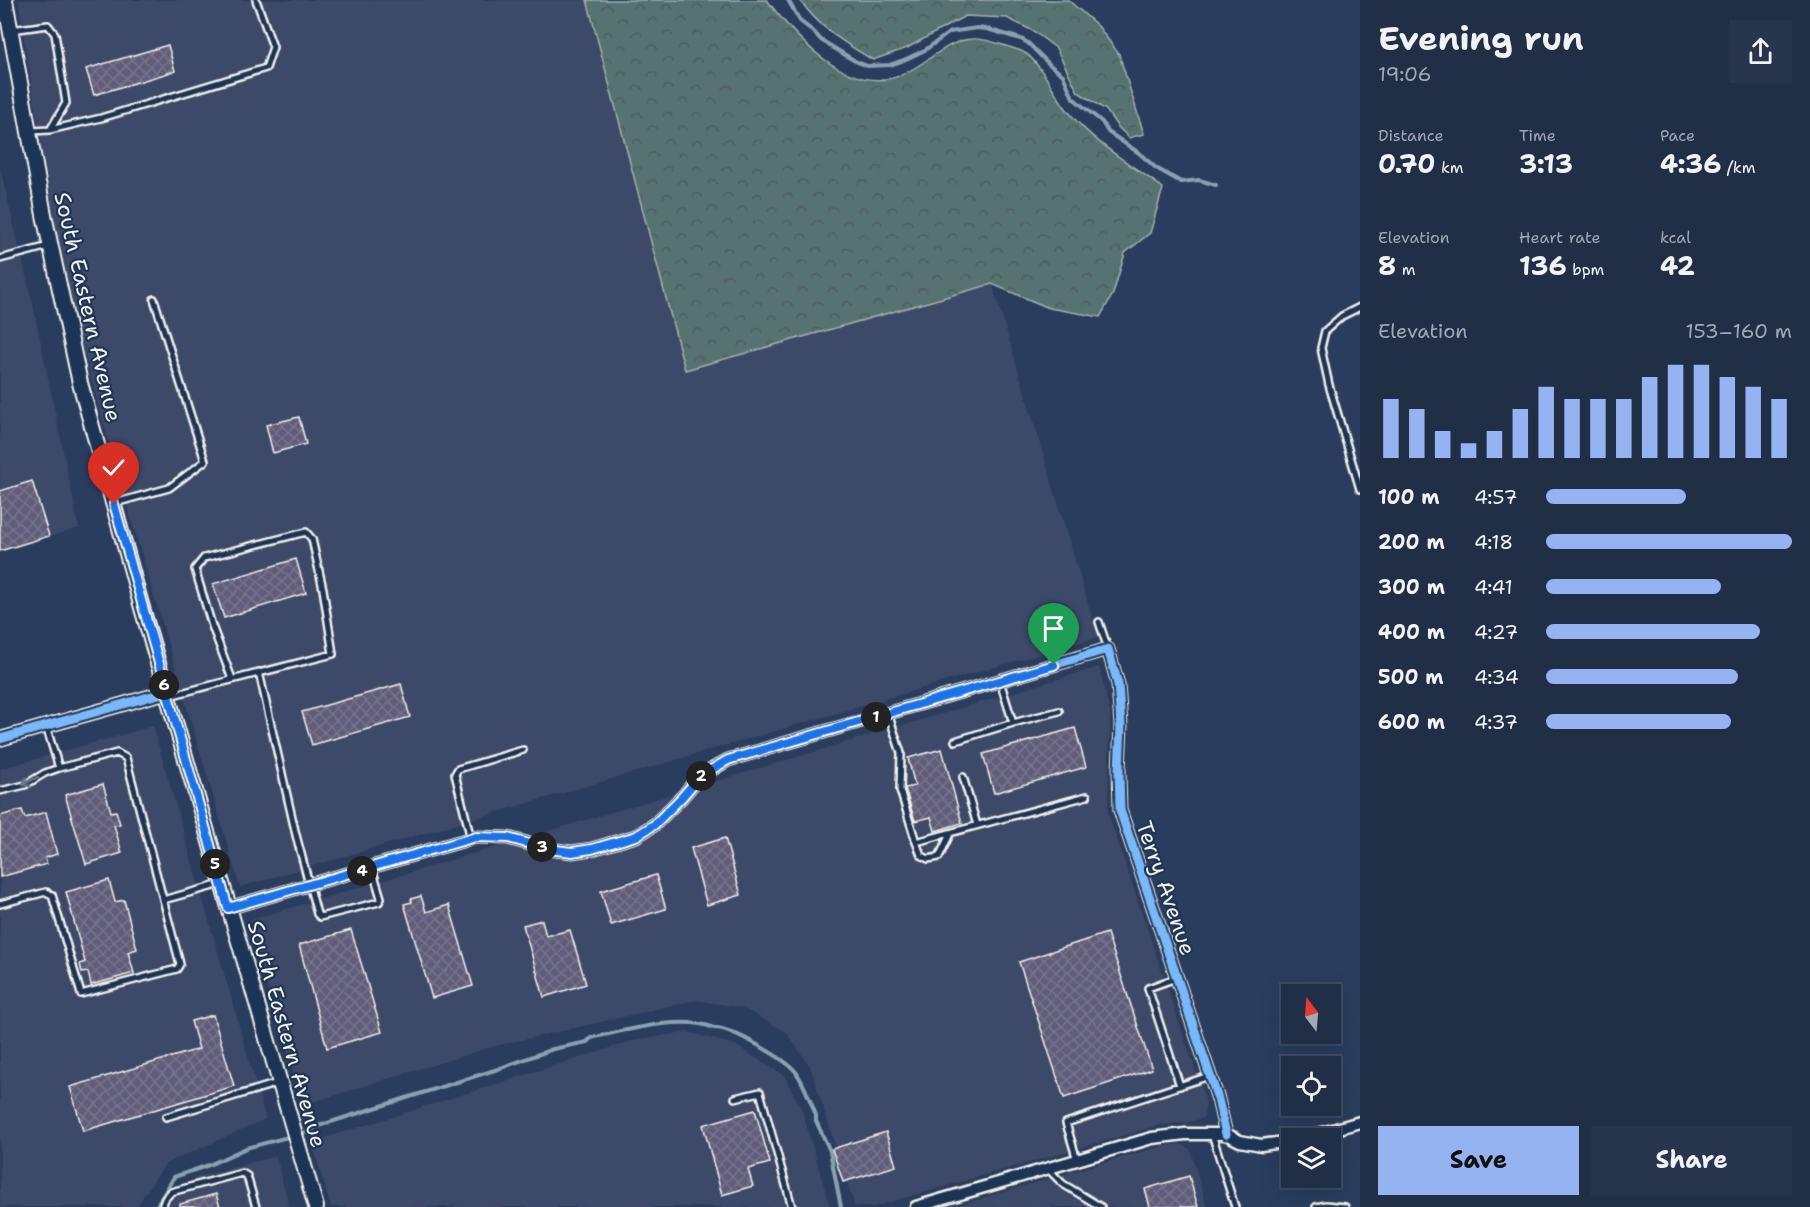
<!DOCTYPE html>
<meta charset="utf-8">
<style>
:root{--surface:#202e46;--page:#28364d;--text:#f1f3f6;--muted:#a2a8b3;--line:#3d4a5f;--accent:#95b2f1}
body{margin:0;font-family:"Shantell Sans",sans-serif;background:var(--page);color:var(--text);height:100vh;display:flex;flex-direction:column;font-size:22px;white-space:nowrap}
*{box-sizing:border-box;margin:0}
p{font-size:20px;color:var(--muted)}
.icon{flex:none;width:33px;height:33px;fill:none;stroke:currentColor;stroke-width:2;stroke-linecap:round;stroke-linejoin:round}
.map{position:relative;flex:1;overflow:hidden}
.side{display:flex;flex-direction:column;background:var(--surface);width:450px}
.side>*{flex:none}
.needle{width:39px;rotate:344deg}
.fabs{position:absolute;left:1281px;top:984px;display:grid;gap:12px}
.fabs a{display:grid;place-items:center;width:60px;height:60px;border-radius:0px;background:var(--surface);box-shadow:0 6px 24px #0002,0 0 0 2px var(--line);font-size:30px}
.pin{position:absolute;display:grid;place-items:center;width:51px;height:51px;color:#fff;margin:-62px -26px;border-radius:50% 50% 50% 0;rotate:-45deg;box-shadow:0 0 6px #0007}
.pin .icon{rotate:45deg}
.km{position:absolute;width:30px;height:30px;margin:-15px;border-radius:50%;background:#222;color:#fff;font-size:16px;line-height:30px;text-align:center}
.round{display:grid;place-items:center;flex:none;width:63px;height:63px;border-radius:0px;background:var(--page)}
.overview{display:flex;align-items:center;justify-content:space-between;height:102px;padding:0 18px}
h1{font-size:33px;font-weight:700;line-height:45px}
.metrics{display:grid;grid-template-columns:repeat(3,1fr);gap:9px;height:102px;padding:6px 18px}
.metrics div{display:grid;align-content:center}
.metrics b{font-size:26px;font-weight:700}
.metrics small{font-size:16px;font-weight:400}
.metrics p{font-size:16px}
.chart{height:168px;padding:12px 18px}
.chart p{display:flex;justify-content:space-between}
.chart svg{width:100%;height:108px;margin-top:6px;stroke:var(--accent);stroke-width:6}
.button{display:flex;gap:12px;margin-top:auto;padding:12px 18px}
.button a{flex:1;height:69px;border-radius:0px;background:var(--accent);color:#111;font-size:24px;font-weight:700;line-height:69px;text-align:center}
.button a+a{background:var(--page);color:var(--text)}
ul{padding:0 18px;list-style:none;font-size:20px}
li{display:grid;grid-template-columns:96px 72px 1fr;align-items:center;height:45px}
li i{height:15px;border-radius:8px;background:var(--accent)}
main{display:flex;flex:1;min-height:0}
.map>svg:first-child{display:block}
</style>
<main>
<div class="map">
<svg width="1360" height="1207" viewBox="0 0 1360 1207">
<defs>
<pattern id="forest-crowns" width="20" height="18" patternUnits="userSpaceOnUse" patternTransform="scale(1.5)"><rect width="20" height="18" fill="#567371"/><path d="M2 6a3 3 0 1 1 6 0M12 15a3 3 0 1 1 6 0" fill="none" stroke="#4f5b59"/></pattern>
<pattern id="building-cross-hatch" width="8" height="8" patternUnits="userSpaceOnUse" patternTransform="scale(1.5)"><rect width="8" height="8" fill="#605c7a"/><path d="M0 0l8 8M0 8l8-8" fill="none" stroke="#77748d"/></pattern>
</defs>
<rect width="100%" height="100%" fill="#2a3d5e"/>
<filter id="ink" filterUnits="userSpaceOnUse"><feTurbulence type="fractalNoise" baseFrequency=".0167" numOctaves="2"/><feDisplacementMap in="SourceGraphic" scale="12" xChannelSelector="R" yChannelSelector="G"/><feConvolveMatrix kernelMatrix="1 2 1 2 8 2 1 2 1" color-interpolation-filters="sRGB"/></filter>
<g filter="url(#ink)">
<!-- built -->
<path fill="#3e4969" d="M18,0H587L685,370L992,283L1098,637L240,887L112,454L62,273Z
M0,168L33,305L79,528L0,551Z
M1099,667L1110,713L1108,813L1206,1102L1203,1118L1186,1123L1160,1125L873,1207H855L810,1066L786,1032L743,1008L696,1000L491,1047L303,1105L247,921Z
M153,726L266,1119L165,1164L136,1207H0V769Z
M688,1032L735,1045L784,1075L802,1110L830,1207H331L312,1142L639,1039Z
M1181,1144L1190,1149L1207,1207H952L1130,1155L1165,1146Z
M276,1156L289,1207H168L179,1188L198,1177Z"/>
<!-- forest -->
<path fill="url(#forest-crowns)" stroke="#a5b2ac" stroke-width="1.5" d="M587,0H767C794,36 845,93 896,77C922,69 945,40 972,39C982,38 994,42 1003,45C1010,48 1019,49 1025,53C1040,62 1056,97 1068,111C1092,142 1132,165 1163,188L1150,233L1125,253L1113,294L1100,317L1049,308L992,284L685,370Z
M800,0H1068L1098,26L1119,54L1144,134L1129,138L1117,126L1106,110L1078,92L1056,48L1033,31L1007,18L965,16L907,48L873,60C846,44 818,27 800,0Z"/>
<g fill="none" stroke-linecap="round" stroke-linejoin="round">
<!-- stream -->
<path stroke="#8ba1b1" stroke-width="4" d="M788,0L800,21L814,32L821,40L855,61L867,66L890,65L904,60L925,50L950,32L977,28L987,29L1021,39L1028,43L1050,65L1063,75L1073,98L1102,122L1108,132L1139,153L1156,168L1181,182L1199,180L1216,185
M156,1207L174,1177L209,1165L246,1148L311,1131L315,1127L498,1069L553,1049L587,1042L591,1038C623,1031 684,1014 714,1028C729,1026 787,1060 796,1072C805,1085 810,1101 816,1115V1121L830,1151L841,1207"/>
</g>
<!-- building -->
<path fill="url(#building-cross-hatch)" stroke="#f4f1e8" stroke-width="1.5" d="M168,45L175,71L94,95L86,69Z
M299,417L306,444L273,453L266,425Z
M32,481L49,536L0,551V491Z
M296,559L306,593L224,618L213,584Z
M401,684L410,717L312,745L302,712Z
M1075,728L1086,767L994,793L983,754Z
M942,749L962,823L935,831L931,817L915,821L905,788L915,786L908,758Z
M103,784L111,812L116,811L120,824L114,825L122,853L86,864L65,795Z
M22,810L25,818L46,812L57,854L45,858L47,864L0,877V816Z
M725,838L741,895L707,905L691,848Z
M656,875L666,909L611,925L601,891Z
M109,880L115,902L124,900L137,949L128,952L134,973L91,985L88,972L82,973L80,964L85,962L66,892Z
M421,896L426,912L449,905L473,986L432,998L404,904L412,902L411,899Z
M542,920L546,936L570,930L586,984L544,997L523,925Z
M351,930L382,1032L327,1048L299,945Z
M1107,933L1152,1069L1064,1098L1019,962Z
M213,1015L234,1086L83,1131L70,1087L199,1049L191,1021Z
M755,1110L770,1163L748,1169L753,1186L722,1195L703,1125Z
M886,1132L896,1166L843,1182L832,1149Z
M1189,1176L1198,1207H1150L1145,1189Z
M216,1194L220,1207H180V1204Z"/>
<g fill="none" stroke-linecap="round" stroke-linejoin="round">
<!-- service casing -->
<g stroke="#f4f1e8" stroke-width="10">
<path id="service" d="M11,30L48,25L55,34L66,103L50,130L31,131
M50,130L101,118L266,68L273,47L256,0
M0,259L49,246
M1360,307L1342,316L1325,331L1321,348L1329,385L1360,489
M115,503L169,488L205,461L154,299
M1099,622L1108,649
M259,672L296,835L317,914L320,917L379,902L381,898L372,868
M1000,681L1013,723L1059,711
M169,696L333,654L323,589L312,539L306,532L204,558L195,569L212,626L232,679
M888,713L901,753L900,790L916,842L1087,796
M955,741L1013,723
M963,777L977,825
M0,791L25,785L45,773L59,768
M471,839L455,774L458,769L523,750
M916,842L921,855L928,859L939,857L950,834
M163,900L221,884
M0,904L46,892L52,895L81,994L177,969L180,964L126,758L117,753L59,768L46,726
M1176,978L1148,988L1180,1086
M735,1098L760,1092L792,1207
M166,1117L278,1083
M1212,1134L1235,1207
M1077,1160L1066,1123L1209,1076
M1048,1169L1063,1184L1101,1207
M162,1207L165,1199L171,1192L242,1173L247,1176L256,1207
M1316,1207L1326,1205L1345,1207"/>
</g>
<!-- minor casing -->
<g stroke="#f4f1e8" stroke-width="15">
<path id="minor" d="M228,908L476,837L508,838L548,849L572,852L592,849L636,836L654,825L682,797L699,777L728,760L1108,649L1118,684L1121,725L1119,770L1120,810L1218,1099L1226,1134
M1305,1138L1360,1122
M916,1207L1152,1138L1185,1134H1226L1240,1141L1261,1145L1292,1141"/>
</g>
<!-- tertiary casing -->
<g stroke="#f4f1e8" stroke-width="16">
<path id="tertiary" d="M0,739L166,692"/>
</g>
<!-- secondary casing -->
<g stroke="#f4f1e8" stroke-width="18">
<path id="secondary" d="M5,0L44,215L80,383L142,608L316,1207"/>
</g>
<!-- service -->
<use href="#service" stroke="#1d3557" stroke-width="5"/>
<!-- minor -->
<use href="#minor" stroke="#1d3557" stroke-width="10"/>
<!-- tertiary -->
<use href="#tertiary" stroke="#1d3557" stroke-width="12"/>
<!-- secondary -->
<use href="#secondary" stroke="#1d3557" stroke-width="14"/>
<!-- cycleway casing -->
<g stroke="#1d3557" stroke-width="13">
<path id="cycleway" d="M0,739L166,692
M228,908L476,837L508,838L548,849L572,852L592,849L636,836L654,825L682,797L699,777L728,760L1108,649L1118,684L1121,725L1119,770L1120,810L1218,1099L1226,1134"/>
</g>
<!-- cycleway -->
<use href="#cycleway" stroke="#7ab7fb" stroke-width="9"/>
</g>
<!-- one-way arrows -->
<defs><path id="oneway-shaft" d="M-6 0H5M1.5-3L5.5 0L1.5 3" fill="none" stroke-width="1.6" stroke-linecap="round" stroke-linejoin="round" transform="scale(1.5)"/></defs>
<use stroke="#68778a" href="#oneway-shaft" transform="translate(30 781) rotate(153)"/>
</g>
<g fill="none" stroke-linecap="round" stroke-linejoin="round" filter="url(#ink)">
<!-- route casing -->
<g stroke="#fff" stroke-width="12">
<path id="route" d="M114,504L228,908L476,837L508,838L548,849L572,852L592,849L636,836L654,825L682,797L699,777L728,760L1054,665"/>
</g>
<!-- route -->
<use href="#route" stroke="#1a73e8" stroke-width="8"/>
</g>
<g text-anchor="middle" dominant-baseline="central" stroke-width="4.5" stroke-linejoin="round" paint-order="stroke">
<!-- street labels -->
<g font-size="22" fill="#f4f1e8" stroke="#1d3557">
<text transform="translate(88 307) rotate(77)">South Eastern Avenue</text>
<text transform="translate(1166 888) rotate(71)">Terry Avenue</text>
<text transform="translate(287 1034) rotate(74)">South Eastern Avenue</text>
</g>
</g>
</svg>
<div class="fabs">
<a><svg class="needle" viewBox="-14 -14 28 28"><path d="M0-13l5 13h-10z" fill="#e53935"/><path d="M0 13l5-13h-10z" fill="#a2a8b3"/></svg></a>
<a><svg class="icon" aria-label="locate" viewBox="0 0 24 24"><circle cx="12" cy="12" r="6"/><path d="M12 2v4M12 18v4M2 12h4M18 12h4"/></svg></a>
<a><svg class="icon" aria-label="layers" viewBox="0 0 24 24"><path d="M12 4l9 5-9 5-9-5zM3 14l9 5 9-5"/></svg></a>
</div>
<div class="pin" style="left:1054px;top:665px;background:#1e9e55"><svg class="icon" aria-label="arrive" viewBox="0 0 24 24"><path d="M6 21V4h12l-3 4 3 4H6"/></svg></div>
<div class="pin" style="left:114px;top:504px;background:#d93025"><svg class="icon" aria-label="check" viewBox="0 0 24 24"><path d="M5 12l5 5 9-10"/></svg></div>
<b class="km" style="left:876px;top:717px">1</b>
<b class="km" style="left:701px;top:776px">2</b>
<b class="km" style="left:542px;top:847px">3</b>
<b class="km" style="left:362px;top:871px">4</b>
<b class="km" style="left:215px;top:864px">5</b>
<b class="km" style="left:164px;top:685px">6</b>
</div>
<section class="side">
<div class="overview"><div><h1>Evening run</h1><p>19:06</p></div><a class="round"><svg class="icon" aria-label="share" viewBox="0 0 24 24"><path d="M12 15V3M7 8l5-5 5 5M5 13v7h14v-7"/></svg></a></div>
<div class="metrics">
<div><p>Distance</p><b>0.70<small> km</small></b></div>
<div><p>Time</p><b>3:13</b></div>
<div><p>Pace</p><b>4:36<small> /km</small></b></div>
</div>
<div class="metrics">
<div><p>Elevation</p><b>8<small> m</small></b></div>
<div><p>Heart rate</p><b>136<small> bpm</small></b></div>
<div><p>kcal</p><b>42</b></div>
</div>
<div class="chart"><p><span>Elevation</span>153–160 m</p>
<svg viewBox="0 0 160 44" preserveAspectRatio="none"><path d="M5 44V20M15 44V24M25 44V33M35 44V38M45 44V33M55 44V24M65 44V15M75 44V20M85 44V20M95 44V20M105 44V11M115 44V6M125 44V6M135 44V11M145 44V15M155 44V20"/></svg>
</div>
<ul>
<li><b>100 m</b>4:57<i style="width:57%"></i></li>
<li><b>200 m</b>4:18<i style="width:100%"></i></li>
<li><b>300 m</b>4:41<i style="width:71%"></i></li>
<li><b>400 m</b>4:27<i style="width:87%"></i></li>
<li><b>500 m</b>4:34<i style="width:78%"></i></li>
<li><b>600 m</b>4:37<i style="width:75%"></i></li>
</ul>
<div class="button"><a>Save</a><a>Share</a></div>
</section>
</main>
